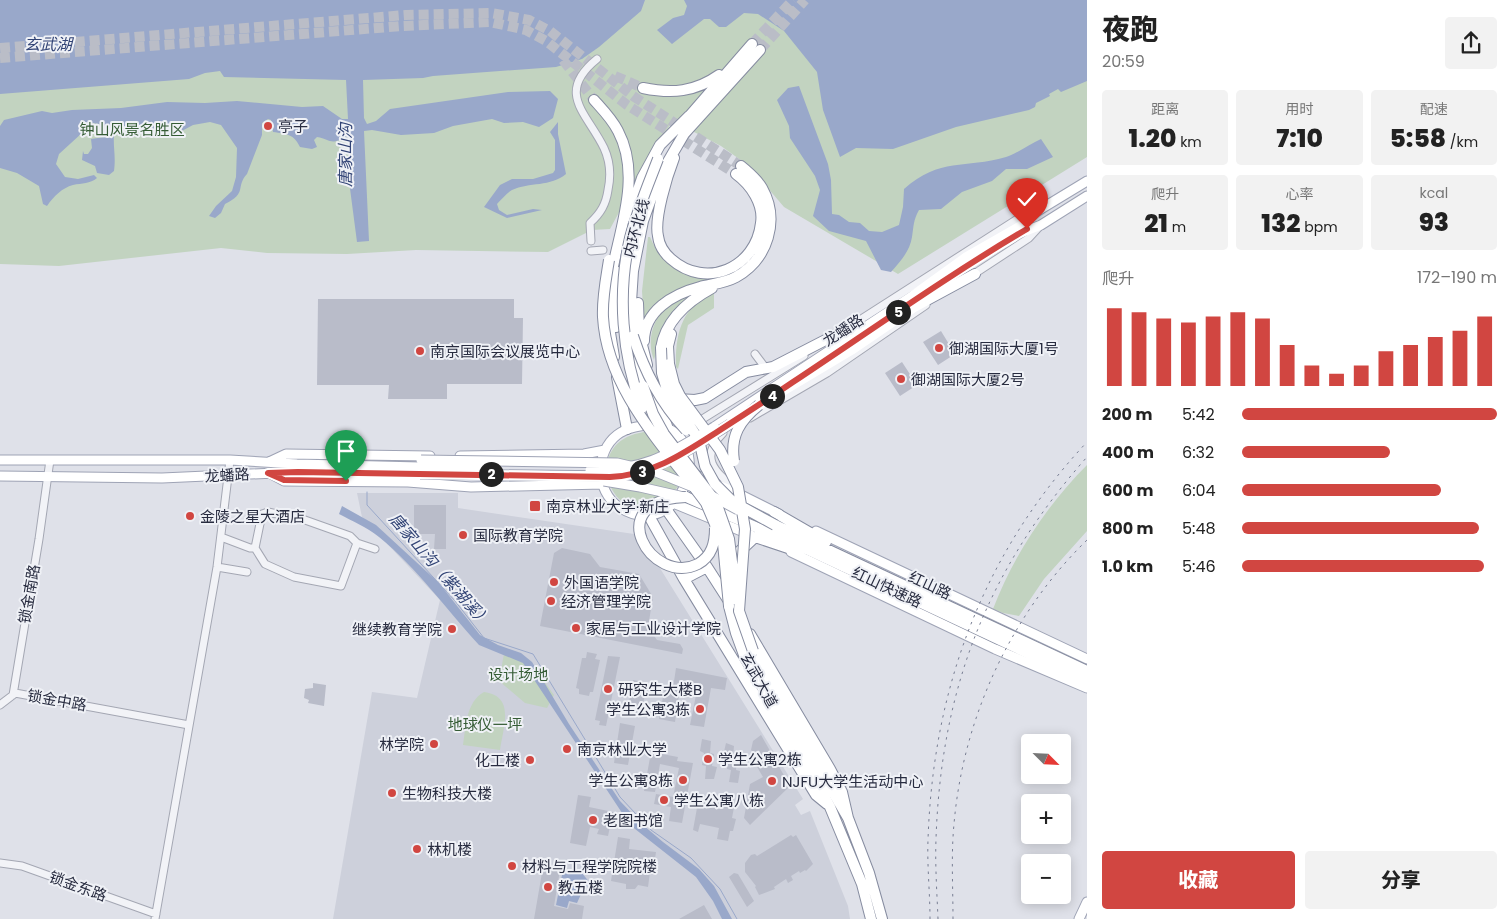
<!DOCTYPE html>
<html lang="zh">
<meta charset="utf-8">
<style>
:root{--surface:#fff;--page:#f2f2f2;--text:#222;--muted:#767676;--accent:#d14641}
body{margin:0;font-family:Poppins,"Noto Sans SC",sans-serif;background:var(--page);color:var(--text);height:100vh;display:flex;flex-direction:column;font-size:19px;white-space:nowrap}
*{box-sizing:border-box;margin:0}
p{font-size:16px;color:var(--muted)}
.icon{flex:none;width:28px;height:28px;fill:none;stroke:currentColor;stroke-width:2;stroke-linecap:round;stroke-linejoin:round}
.map{position:relative;flex:1;overflow:hidden}
.panel{display:flex;flex-direction:column;background:var(--surface);width:425px}
.panel>*{flex:none}
.needle{width:32px;rotate:114deg}
.tools{position:absolute;left:1021px;top:734px;display:grid;gap:10px}
.tools a{display:grid;place-items:center;width:50px;height:50px;border-radius:5px;background:var(--surface);box-shadow:0 2px 12px #0003;font-size:25px}
.pin{position:absolute;display:grid;place-items:center;width:42px;height:42px;color:#fff;margin:-51px -21px;border-radius:50% 50% 50% 0;rotate:-45deg;box-shadow:0 0 5px #0007}
.pin .icon{rotate:45deg}
.km{position:absolute;width:25px;height:25px;margin:-12px;border-radius:50%;background:#222;color:#fff;font-size:14px;line-height:25px;text-align:center}
.round{display:grid;place-items:center;flex:none;width:52px;height:52px;border-radius:5px;background:var(--page)}
.headline{display:flex;align-items:center;justify-content:space-between;height:85px;padding:0 15px}
h1{font-size:28px;font-weight:800;line-height:38px}
.metrics{display:grid;grid-template-columns:repeat(3,1fr);gap:8px;height:85px;padding:5px 15px}
.metrics div{display:grid;align-content:center;border-radius:5px;background:var(--page);text-align:center}
.metrics b{font-size:25px;font-weight:800}
.metrics small{font-size:14px;font-weight:400}
.metrics p{font-size:14px}
.chart{height:140px;padding:10px 15px}
.chart p{display:flex;justify-content:space-between}
.chart svg{width:100%;height:90px;margin-top:5px;stroke:var(--accent);stroke-width:6}
.button{display:flex;gap:10px;margin-top:auto;padding:10px 15px}
.button a{flex:1;height:58px;border-radius:5px;background:var(--accent);color:#fff;font-size:20px;font-weight:800;line-height:58px;text-align:center}
.button a+a{background:var(--page);color:var(--text)}
ul{padding:0 15px;list-style:none;font-size:16px}
li{display:grid;grid-template-columns:80px 60px 1fr;align-items:center;height:38px}
li i{height:12px;border-radius:6px;background:var(--accent)}
main{display:flex;flex:1;min-height:0}
.map>svg:first-child{display:block}
</style>
<main>
<div class="map">
<svg width="1087" height="919" viewBox="0 0 1087 919">
<rect width="100%" height="100%" fill="#dfe1e9"/>
<!-- built -->
<path fill="#cdd0db" d="M357,493H458V508L634,534L658,565L803,799L795,805L801,815L810,811L848,906L850,919H333L372,692L417,698L440,600L362,517Z"/>
<!-- green -->
<path fill="#c2d3c0" d="M0,0H1087V157L898,274L784,207L749,166L721,146L673,121L651,153L610,229L592,230L548,252L416,250L347,254L267,253L221,248L59,266L0,264Z
M648,237H650C667,276 687,272 725,275L702,282L644,322L642,291Z
M698,290C667,313 664,325 654,360C646,341 653,316 670,304C678,298 689,295 698,290Z
M714,293V308L688,325L678,369L676,367C675,335 681,306 714,293Z
M644,432L655,434L681,479C677,491 671,495 661,501C613,534 576,442 644,432Z
M1087,465V531L1044,579L1019,616L1003,613L993,609C1013,556 1047,505 1087,465Z
M505,648L529,660L554,695L547,708L525,703L499,681Z
M484,692C516,696 503,728 500,750L463,745C466,726 466,702 484,692Z"/>
<!-- water -->
<path fill="#99a8ca" d="M0,0H645L641,11L599,47L582,59L556,67L433,76L423,78L363,80L364,118L367,124L376,121L390,109L508,92L550,91L558,99L553,118L539,127L523,122L504,123L492,119L453,126L434,133L401,135L372,130L364,131L369,241L357,242L349,181L350,138L344,137C331,146 330,139 317,137L314,140L317,147L312,149L300,147C294,134 287,134 273,132L271,120L268,119L262,123V135L247,174C235,187 248,193 225,204L221,213L215,218L209,216L216,206L232,191L236,177L237,148L221,125L210,122L193,125L180,132L152,129L121,130L114,135C113,148 116,156 114,171L109,175L97,173L95,166L82,160L83,151L84,154H88L92,148L91,139L105,137L108,133L104,125L93,123L59,154L56,164L65,177L78,179L94,175L97,178C90,184 82,183 73,185C62,188 54,196 47,206L43,204L39,186L17,173L0,168V126L4,120L42,111L52,113L72,110L121,108L167,102L205,103L237,101L302,107L323,106L342,119H348L346,80L224,77L220,71L205,73L189,79L0,94Z
M684,0H1087V81L1061,92L1058,89L1049,94L1050,96L1036,103L1035,107L1029,110L956,127L893,149L856,148L840,157L823,110L817,72L784,31L758,14L744,13L726,27H719L710,19H704L672,44L657,30L673,18L684,15L687,6Z
M799,86L828,164L831,180L832,214L839,215L849,222L860,223L869,231L882,232L899,225L903,207L904,189C940,157 965,169 1006,157C1016,154 1030,144 1041,139L1053,157L1027,169H1006L992,181L962,192L941,209L919,210C913,221 914,225 912,237C910,251 900,262 891,272L881,270L866,241L829,231L813,216L820,190L815,176L790,138L789,126L777,100L788,88Z
M558,122V134L566,174C551,187 529,182 512,190C507,193 502,199 497,204L499,210L507,215L533,209L542,210L507,218L484,207L500,185L512,179H533L553,173L555,170V140L550,132Z
M342,506L376,525L439,583L480,635L498,645L521,653L532,662L569,724L620,801L643,825L663,842L699,869L714,886L732,919H722L713,901L696,877L630,825L523,663L479,645C445,608 418,569 379,537C367,527 352,521 339,514Z
M563,870L582,873L590,883L582,892L577,903L569,901L567,908L556,905Z"/>
<g fill="none" stroke-linecap="round" stroke-linejoin="round">
<!-- stream -->
<path stroke="#99a8ca" stroke-width="1" d="M367,492V505L455,601L484,638L533,654L620,797L651,830L691,858L720,889L737,919"/>
</g>
<!-- building -->
<path fill="#b9bcc9" d="M318,299H514V318H523L522,384H447V399H388L389,385H317Z
M941,331L955,354L938,365L923,342Z
M902,362L917,385L900,396L885,373Z
M414,505H446V549H434L435,534H414Z
M562,548L590,554L600,567L639,574L653,597L648,627L657,640L680,644L683,649L682,654L540,626L554,553Z
M587,652L597,654L595,659L600,660L593,692H590L589,696L579,694V689L576,688L582,658H586Z
M608,656L620,657L606,726L599,725L600,721L595,720Z
M676,668L727,678L725,690L711,688L704,727L690,725L698,685L681,682L675,722L659,719L665,686L673,688Z
M633,680L647,683L641,716L627,714Z
M313,683L326,685L324,706L308,703L309,700L304,698L305,689L313,688Z
M620,723L635,726L628,765L614,763Z
M761,735L790,786L750,825L744,818L750,784L763,777L753,760L755,755L751,750L753,741Z
M702,739L711,741L710,753L714,754L712,766L717,767L714,779H705L706,766L702,765L704,753L700,751Z
M726,743L734,746L733,757L737,759L736,770L740,771L738,783L729,782L731,770L727,769L728,757L723,756Z
M651,752L678,757L677,761L693,763L682,823L669,821L671,807L654,804L656,794L673,797L679,768L660,764L655,792L644,791Z
M578,795L591,797L589,807L613,812L608,836L597,834L599,829L590,827L586,846L570,843Z
M710,798L735,802L732,818L736,819L733,831H730L728,841L717,839L719,828L700,824L698,832L693,830L697,808L702,800Z
M791,835L793,837L796,835L813,864L806,871L805,870L800,873L799,871L791,876L793,880L788,883L786,879L774,887L775,889L759,895L755,887L756,886L745,872V863L751,855L755,854L757,856Z
M618,837L630,839L629,849L656,852L654,866L651,865L648,887L638,885L635,889H626V884L611,881Z
M543,867L560,870L554,906L568,909L570,903L584,906L582,919H534Z
M734,873L738,874L754,901L747,907L729,877Z
M704,905L712,919H679Z"/>
<g fill="none" stroke-linecap="round" stroke-linejoin="round">
<!-- highway-tunnel -->
<path stroke="#babdc7" stroke-width="10" stroke-dasharray="10 5" stroke-linecap="butt" d="M752,44L793,0
M0,48L406,15L491,13L529,20L550,31L633,96L741,166
M760,50L805,0
M0,58L402,26L490,22L526,30L546,41L627,105L736,174
M563,60L594,100
M615,76L643,88"/>
<!-- minor casing -->
<g stroke="#a4a7b3" stroke-width="9">
<path id="minor" d="M591,241L590,223C601,213 606,204 608,190C611,176 610,161 604,148C587,113 555,93 597,59
M591,251L603,250
M971,276L1029,238L1041,225
M838,334L1019,218L1033,213
M755,354L764,366
M750,418L827,373L926,305
M696,423L804,356
M723,433C697,459 717,473 739,492
M221,537L250,548H255L262,514L268,512L305,520L350,536L357,543L375,549
M255,548L265,564L294,577L341,586L357,543
M217,567L247,572
M13,695L15,693L189,725
M0,705L13,695L39,539L50,460
M0,863L22,866L156,914
M155,919L217,567L230,460"/>
</g>
<!-- major casing -->
<g stroke="#9ea3b5" stroke-width="11">
<path id="major" d="M1018,234L1041,225L1087,196
M907,306L969,263L1003,243
M832,356L880,324
M653,424C723,435 680,547 619,507C595,491 595,452 617,435C627,427 641,426 653,424Z
M730,424L749,411
M714,427L912,296L966,257L1022,225L1036,212L1087,181
M460,456L584,454L605,450
M0,460H230L297,464L420,467
M269,462L286,454L430,456
M271,474L284,481L408,482L471,487L603,484
M694,474L743,496L779,514
M0,476L162,478L298,472L420,474
M673,503L751,535
M816,531L1087,659
M791,552L995,649L1087,688
M1079,919L1087,902"/>
</g>
<!-- highway casing -->
<g stroke="#868ca0" stroke-width="12">
<path id="highway" d="M643,88C672,94 695,92 719,75
M594,100C603,110 612,119 618,131C645,182 613,243 608,296C606,317 611,337 614,357
M686,120L752,44
M674,158C667,176 654,218 658,236C659,245 664,253 671,259C706,290 756,268 761,223C764,204 751,185 736,174
M629,216L642,178L660,145L689,116
M638,303L639,333L647,365
M616,327L618,272
M644,341C644,311 673,294 700,287C712,284 725,283 736,277C768,259 780,220 762,188C757,179 749,173 741,166
M661,348C666,319 688,301 712,288
M669,364L668,346L671,334
M617,377L627,429
M643,386L631,322V302L633,271L643,221L659,177L684,134L760,50
M653,389L667,426
M677,399L695,400L705,398L746,372L773,367L841,332
M759,405L851,350L914,307L975,274
M686,497L802,547L1087,681
M666,509L707,567L741,620
M774,512L826,542
M649,516L684,579L816,795L827,804
M775,525L1087,671
M733,572L740,551L755,537L800,552
M684,579L707,567
M729,606L736,633L744,655L830,807L862,884L871,919
M750,634L830,769L842,792L848,818
M757,660L848,818L869,873L882,919"/>
</g>
<!-- minor -->
<use href="#minor" stroke="#f2f3f7" stroke-width="7"/>
<!-- major -->
<use href="#major" stroke="#fff" stroke-width="9"/>
<!-- highway -->
<use href="#highway" stroke="#fff" stroke-width="10"/>
<!-- rail -->
<path stroke="#787e93" stroke-width="1" stroke-dasharray="2.5 5" stroke-linecap="butt" d="M930,919C930,893 927,866 928,840C933,688 983,553 1087,442
M938,919C937,893 935,866 936,839C941,689 987,570 1087,457
M953,919C953,887 951,855 954,824C963,718 1011,614 1087,540"/>
<!-- major-bridge casing -->
<g stroke="#9ea3b5" stroke-width="11" stroke-linecap="butt">
<path id="major-bridge" d="M421,460L617,463L656,472L693,487
M420,467L480,468
M590,470C645,471 669,454 714,427
M420,474L622,476C664,469 695,446 730,424
M604,481L640,487L684,497
M712,496L738,510"/>
</g>
<!-- highway-bridge casing -->
<g stroke="#868ca0" stroke-width="12" stroke-linecap="butt">
<path id="highway-bridge" d="M609,260C606,279 602,298 603,317C607,390 665,447 706,503L723,543L729,606
M633,336C645,372 660,402 686,430
M661,348L662,373L668,393L699,440L705,466L715,484L733,502L775,525
M669,364L674,384L680,396L720,450L738,487L745,529L739,611L753,651
M643,386L653,414L664,434L716,502L729,539L737,600
M642,408C622,356 617,293 630,238C637,211 648,185 658,159
M734,461C730,436 740,420 759,405
M686,497C599,500 652,587 698,564C712,556 715,543 715,528"/>
</g>
<!-- major-bridge -->
<use href="#major-bridge" stroke="#fff" stroke-width="9"/>
<!-- highway-bridge -->
<use href="#highway-bridge" stroke="#fff" stroke-width="10"/>
</g>
<g fill="none" stroke-linecap="round" stroke-linejoin="round">
<!-- route casing -->
<g stroke="#fff" stroke-width="10">
<path id="route" d="M346,481L284,480L268,473L298,472L610,477C652,475 683,454 717,432C742,416 768,399 793,382C870,331 947,276 1027,229"/>
</g>
<!-- route -->
<use href="#route" stroke="#d14641" stroke-width="6"/>
</g>
<!-- markers -->
<g fill="#d14641" stroke="#eff1f6" stroke-width="2">
<circle cx="268" cy="126" r="5"/>
<circle cx="939" cy="348" r="5"/>
<circle cx="420" cy="351" r="5"/>
<circle cx="901" cy="379" r="5"/>
<rect x="529" y="500" width="12" height="12" rx="2.5"/>
<circle cx="190" cy="516" r="5"/>
<circle cx="463" cy="535" r="5"/>
<circle cx="554" cy="582" r="5"/>
<circle cx="551" cy="601" r="5"/>
<circle cx="576" cy="628" r="5"/>
<circle cx="452" cy="629" r="5"/>
<circle cx="608" cy="689" r="5"/>
<circle cx="700" cy="709" r="5"/>
<circle cx="434" cy="744" r="5"/>
<circle cx="567" cy="749" r="5"/>
<circle cx="708" cy="759" r="5"/>
<circle cx="530" cy="760" r="5"/>
<circle cx="683" cy="780" r="5"/>
<circle cx="772" cy="781" r="5"/>
<circle cx="392" cy="793" r="5"/>
<circle cx="664" cy="800" r="5"/>
<circle cx="593" cy="820" r="5"/>
<circle cx="417" cy="849" r="5"/>
<circle cx="512" cy="866" r="5"/>
<circle cx="548" cy="887" r="5"/>
</g>
<g text-anchor="middle" dominant-baseline="central" stroke-width="4" stroke-linejoin="round" paint-order="stroke">
<!-- poi labels -->
<g font-size="15" fill="#282c40" stroke="#eff1f6" text-anchor="start">
<text x="278" y="126">亭子</text>
<text x="949" y="348">御湖国际大厦1号</text>
<text x="430" y="351">南京国际会议展览中心</text>
<text x="911" y="379">御湖国际大厦2号</text>
<text x="546" y="506">南京林业大学·新庄</text>
<text x="200" y="516">金陵之星大酒店</text>
<text x="473" y="535">国际教育学院</text>
<text x="564" y="582">外国语学院</text>
<text x="561" y="601">经济管理学院</text>
<text x="586" y="628">家居与工业设计学院</text>
<text x="442" y="629" text-anchor="end">继续教育学院</text>
<text x="618" y="689">研究生大楼B</text>
<text x="690" y="709" text-anchor="end">学生公寓3栋</text>
<text x="424" y="744" text-anchor="end">林学院</text>
<text x="577" y="749">南京林业大学</text>
<text x="718" y="759">学生公寓2栋</text>
<text x="520" y="760" text-anchor="end">化工楼</text>
<text x="673" y="780" text-anchor="end">学生公寓8栋</text>
<text x="782" y="781">NJFU大学生活动中心</text>
<text x="402" y="793">生物科技大楼</text>
<text x="674" y="800">学生公寓八栋</text>
<text x="603" y="820">老图书馆</text>
<text x="427" y="849">林机楼</text>
<text x="522" y="866">材料与工程学院院楼</text>
<text x="558" y="887">教五楼</text>
</g>
<!-- park labels -->
<g font-size="15" fill="#355c35" stroke="#eff1f6">
<text x="132" y="129">钟山风景名胜区</text>
<text x="518" y="674">设计场地</text>
<text x="485" y="724">地球仪一坪</text>
</g>
<!-- street labels -->
<g font-size="15" fill="#282c40" stroke="#eff1f6">
<text transform="translate(636 228) rotate(-75)">内环北线</text>
<text transform="translate(843 330) rotate(-33)">龙蟠路</text>
<text transform="translate(227 475) rotate(-3)">龙蟠路</text>
<text transform="translate(930 585) rotate(25)">红山路</text>
<text transform="translate(887 587) rotate(25)">红山快速路</text>
<text transform="translate(29 594) rotate(-80)">锁金南路</text>
<text transform="translate(759 680) rotate(61)">玄武大道</text>
<text transform="translate(57 700) rotate(10)">锁金中路</text>
<text transform="translate(78 886) rotate(20)">锁金东路</text>
</g>
<!-- water labels -->
<g font-size="16" font-style="italic" fill="#314375" stroke="#eff1f6">
<text x="48" y="44">玄武湖</text>
<text transform="translate(345 155) rotate(-90)">唐家山沟</text>
<text transform="translate(440 570) rotate(49)">唐家山沟（紫湖溪）</text>
</g>
</g>
</svg>
<div class="tools">
<a><svg class="needle" viewBox="-14 -14 28 28"><path d="M0-13l5 13h-10z" fill="#e53935"/><path d="M0 13l5-13h-10z" fill="#767676"/></svg></a>
<a>+</a>
<a>−</a>
</div>
<div class="pin" style="left:346px;top:481px;background:#1e9e55"><svg class="icon" aria-label="arrive" viewBox="0 0 24 24"><path d="M6 21V4h12l-3 4 3 4H6"/></svg></div>
<div class="pin" style="left:1027px;top:229px;background:#d93025"><svg class="icon" aria-label="check" viewBox="0 0 24 24"><path d="M5 12l5 5 9-10"/></svg></div>
<b class="km" style="left:491px;top:474px">2</b>
<b class="km" style="left:642px;top:472px">3</b>
<b class="km" style="left:772px;top:396px">4</b>
<b class="km" style="left:898px;top:312px">5</b>
</div>
<section class="panel">
<div class="headline"><div><h1>夜跑</h1><p>20:59</p></div><a class="round"><svg class="icon" aria-label="share" viewBox="0 0 24 24"><path d="M12 15V3M7 8l5-5 5 5M5 13v7h14v-7"/></svg></a></div>
<div class="metrics">
<div><p>距离</p><b>1.20<small> km</small></b></div>
<div><p>用时</p><b>7:10</b></div>
<div><p>配速</p><b>5:58<small> /km</small></b></div>
</div>
<div class="metrics">
<div><p>爬升</p><b>21<small> m</small></b></div>
<div><p>心率</p><b>132<small> bpm</small></b></div>
<div><p>kcal</p><b>93</b></div>
</div>
<div class="chart"><p><span>爬升</span>172–190 m</p>
<svg viewBox="0 0 160 44" preserveAspectRatio="none"><path d="M5 44V6M15 44V8M25 44V11M35 44V13M45 44V10M55 44V8M65 44V11M75 44V24M85 44V34M95 44V38M105 44V34M115 44V27M125 44V24M135 44V20M145 44V17M155 44V10"/></svg>
</div>
<ul>
<li><b>200 m</b>5:42<i style="width:100%"></i></li>
<li><b>400 m</b>6:32<i style="width:58%"></i></li>
<li><b>600 m</b>6:04<i style="width:78%"></i></li>
<li><b>800 m</b>5:48<i style="width:93%"></i></li>
<li><b>1.0 km</b>5:46<i style="width:95%"></i></li>
</ul>
<div class="button"><a>收藏</a><a>分享</a></div>
</section>
</main>
